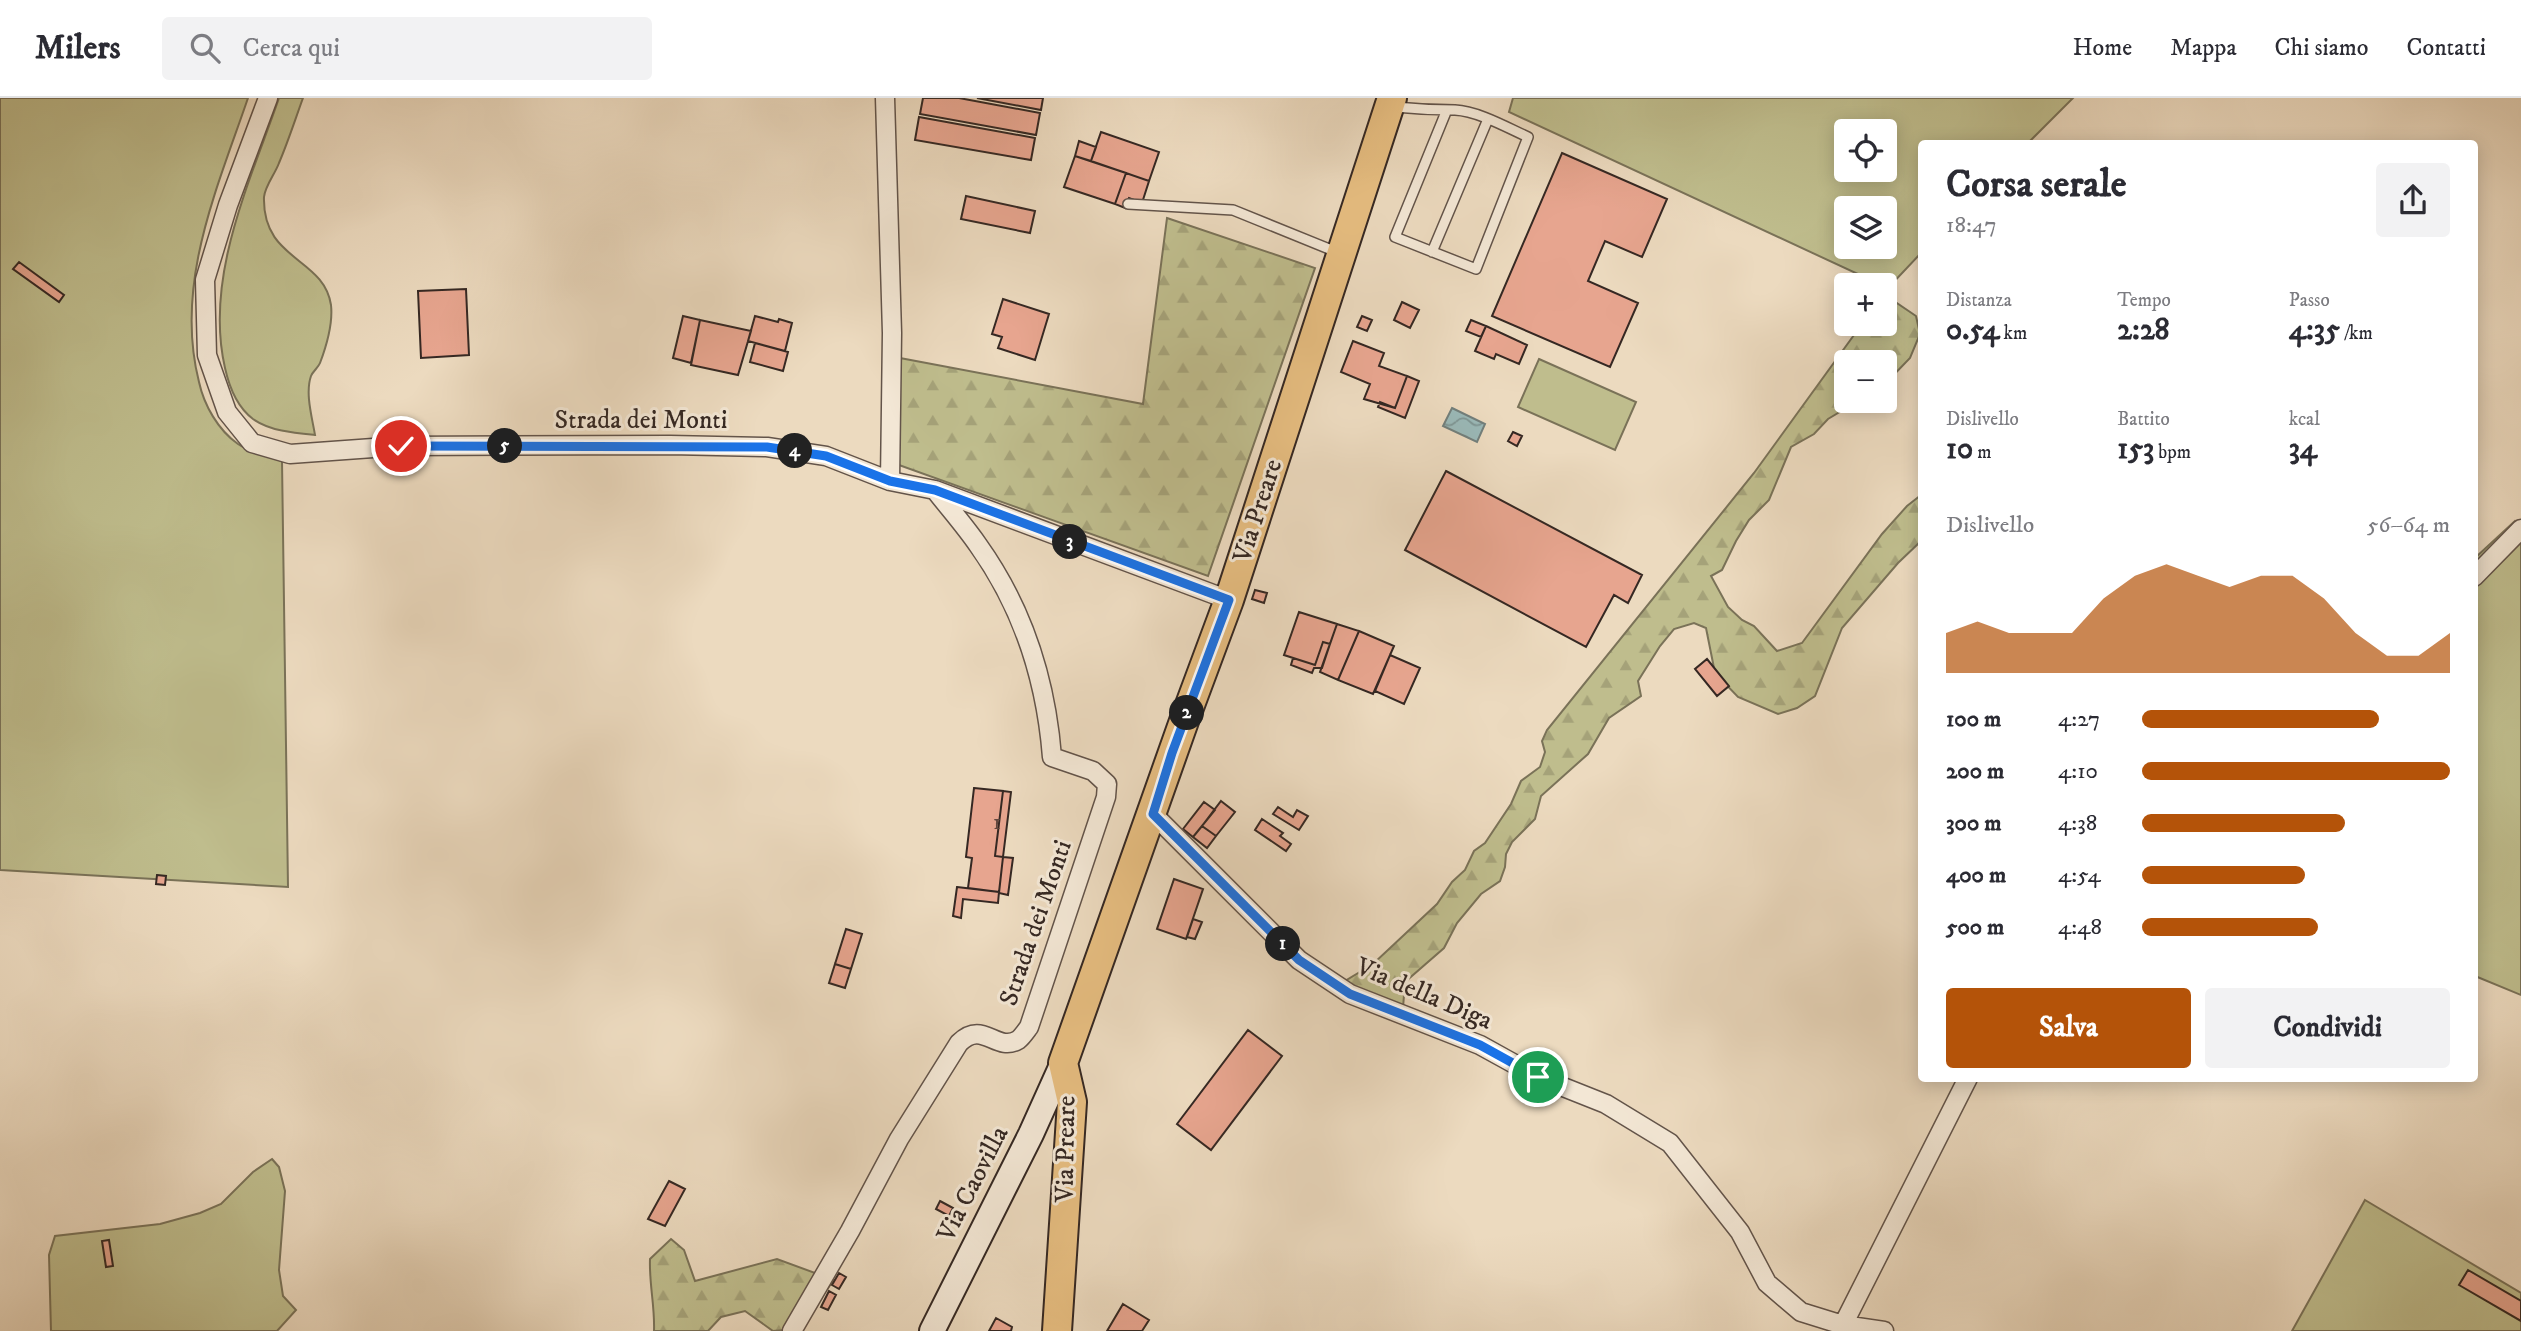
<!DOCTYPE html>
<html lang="it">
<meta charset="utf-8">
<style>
:root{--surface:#fff;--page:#f2f2f3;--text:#2b2b33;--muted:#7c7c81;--line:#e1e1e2;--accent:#b45309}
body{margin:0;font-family:"IM FELL DW Pica",serif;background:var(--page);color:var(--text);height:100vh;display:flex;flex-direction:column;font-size:26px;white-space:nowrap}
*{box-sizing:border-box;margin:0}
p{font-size:23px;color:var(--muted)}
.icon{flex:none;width:38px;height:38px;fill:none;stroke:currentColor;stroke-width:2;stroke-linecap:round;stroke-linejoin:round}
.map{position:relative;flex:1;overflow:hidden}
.side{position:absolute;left:1918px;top:42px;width:560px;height:942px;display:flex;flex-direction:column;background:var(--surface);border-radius:7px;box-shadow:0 4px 18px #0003}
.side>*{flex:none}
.fabs{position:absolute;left:1834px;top:21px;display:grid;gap:14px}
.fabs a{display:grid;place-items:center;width:63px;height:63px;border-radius:7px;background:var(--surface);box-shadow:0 4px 18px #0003;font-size:35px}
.pin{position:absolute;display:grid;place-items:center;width:60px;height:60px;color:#fff;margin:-30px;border:4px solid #fff;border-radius:50%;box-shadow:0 2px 7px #0007}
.km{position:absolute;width:35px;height:35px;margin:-18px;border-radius:50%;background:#222;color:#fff;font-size:19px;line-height:35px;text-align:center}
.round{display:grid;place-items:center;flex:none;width:74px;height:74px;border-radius:7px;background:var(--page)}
.summary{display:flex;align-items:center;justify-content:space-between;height:119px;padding:0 28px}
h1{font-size:38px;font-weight:700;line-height:52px}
.metrics{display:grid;grid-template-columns:repeat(3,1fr);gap:10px;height:119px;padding:7px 28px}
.metrics div{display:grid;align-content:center}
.metrics b{font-size:30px;font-weight:700}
.metrics small{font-size:19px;font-weight:400}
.metrics p{font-size:19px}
.chart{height:196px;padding:14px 28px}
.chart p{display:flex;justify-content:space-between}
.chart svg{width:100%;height:126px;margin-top:7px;fill:var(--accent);opacity:.7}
.button{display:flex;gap:14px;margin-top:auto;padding:14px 28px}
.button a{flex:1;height:80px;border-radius:7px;background:var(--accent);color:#fff;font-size:28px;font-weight:700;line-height:80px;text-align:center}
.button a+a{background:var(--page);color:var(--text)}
ul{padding:0 28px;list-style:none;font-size:23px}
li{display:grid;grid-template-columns:112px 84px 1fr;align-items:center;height:52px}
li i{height:18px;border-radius:9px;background:var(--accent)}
header{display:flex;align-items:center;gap:42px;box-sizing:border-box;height:98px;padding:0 35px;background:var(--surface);border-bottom:2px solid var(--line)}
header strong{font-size:33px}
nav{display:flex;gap:38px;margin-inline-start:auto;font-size:24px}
.search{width:490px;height:63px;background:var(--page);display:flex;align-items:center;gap:18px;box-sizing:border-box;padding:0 24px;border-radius:7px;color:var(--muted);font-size:26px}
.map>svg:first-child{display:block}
</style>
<header>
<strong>Milers</strong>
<div class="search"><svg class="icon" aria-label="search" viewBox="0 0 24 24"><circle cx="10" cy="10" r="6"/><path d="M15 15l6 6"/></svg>Cerca qui</div>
<nav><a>Home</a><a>Mappa</a><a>Chi siamo</a><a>Contatti</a></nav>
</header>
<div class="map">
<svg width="2521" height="1233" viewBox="0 0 2521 1233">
<defs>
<pattern id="forest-firs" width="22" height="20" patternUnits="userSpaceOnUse" patternTransform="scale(1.75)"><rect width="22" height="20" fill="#bfbd8d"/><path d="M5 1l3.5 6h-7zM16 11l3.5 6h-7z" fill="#a5a279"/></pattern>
<pattern id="water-waves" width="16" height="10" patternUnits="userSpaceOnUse" patternTransform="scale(1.75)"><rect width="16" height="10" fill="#9ab9b8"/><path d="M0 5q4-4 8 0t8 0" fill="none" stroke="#7e9695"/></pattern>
</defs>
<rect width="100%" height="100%" fill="#ecdabf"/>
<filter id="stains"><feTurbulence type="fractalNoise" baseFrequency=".00286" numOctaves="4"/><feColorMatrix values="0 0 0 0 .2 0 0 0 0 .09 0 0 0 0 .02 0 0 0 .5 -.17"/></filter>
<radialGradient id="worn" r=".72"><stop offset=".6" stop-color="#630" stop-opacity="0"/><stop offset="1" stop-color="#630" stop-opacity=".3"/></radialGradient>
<!-- green -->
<path fill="#bfbd8d" stroke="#7a7258" stroke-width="2" fill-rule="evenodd" d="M0,0H248C217,91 174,186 199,284C204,307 218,332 238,346C251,355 267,358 282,363L288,789L0,772Z
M279,0H303C295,22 288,44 279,65C275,76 265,88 264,99C262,163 324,159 331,207C333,225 326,249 320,265C318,270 313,273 311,278C305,295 312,319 315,337C294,335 270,333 253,321C237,309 229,288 225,270C204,179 250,84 279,0Z
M1513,0H2073L2028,45L1922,46L1921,155L1888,190L1509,14ZM1885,33V72H1846V33ZM1885,110V149H1846V110Z
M1539,261L1636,304L1615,352L1518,309Z
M2515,423L2521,431V897L2475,878V460Z
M272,1061L279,1069L285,1093L279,1172L283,1198L296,1212L277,1233H51L49,1157L55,1138L160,1126L200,1115L221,1106L253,1074Z
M2365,1102L2521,1195V1233H2292Z"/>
<!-- forest -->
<path fill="url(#forest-firs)" stroke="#7a7258" stroke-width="2" d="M1167,120L1315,170L1208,478L885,362L884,257L1143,306Z
M1888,190L1894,203L1916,218L1920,236L1910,260L1885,286V264H1846V303H1858L1828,321L1814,336L1791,349L1769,402L1749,422L1736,443L1722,472L1711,478L1728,509L1742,522L1754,528L1777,553L1802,545L1882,436L1907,408L1921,397V443L1898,465L1842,530L1815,598L1797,610L1778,616L1738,599L1715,575L1706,530L1694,525L1674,531L1660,548L1638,583L1641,598L1609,620L1588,656L1541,698L1535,721L1512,744L1506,756L1505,769L1500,783L1481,796L1457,825L1444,850L1405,884L1403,910L1362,893L1345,883L1373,866L1437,806L1452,784L1465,772L1474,753L1485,745L1511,706L1521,683L1540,669L1545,654L1542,643L1547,632L1754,375L1862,226H1885V194Z
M671,1141L684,1152L695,1183L777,1161L834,1182L797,1231L773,1233L745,1213L721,1219L708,1233H654C655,1208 649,1186 650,1161Z"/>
<!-- water -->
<path fill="url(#water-waves)" stroke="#727f7c" stroke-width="2" d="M1452,310L1485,326L1477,344L1443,328Z"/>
<!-- building -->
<path fill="#e7a58f" stroke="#352823" stroke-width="2" d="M923,0H959L1040,15L1036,37L920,16Z
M977,0H1043L1041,12Z
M919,19L1035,40L1031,62L915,42Z
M1101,34L1159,54L1149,83L1091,63Z
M1079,43L1096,49L1091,63L1075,58Z
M1562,55L1667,101L1642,159L1605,143L1588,183L1638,205L1610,269L1492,218Z
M1075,58L1126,75L1115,106L1064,89Z
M1126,75L1149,83L1142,105L1129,100L1125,110L1115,106Z
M966,98L1035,113L1030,135L961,121Z
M19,164L64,197L59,204L13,171Z
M466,191L469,257L421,260L418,193Z
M1003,201L1049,216L1035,262L998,250L1002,239L992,236Z
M1402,204L1419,212L1410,230L1394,222Z
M683,218L700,222L691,265L673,260Z
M755,218L778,224L779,221L792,225L785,253L748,243Z
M1362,218L1372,222L1367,233L1357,229Z
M700,222L751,233L738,277L691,267Z
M1471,222L1486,228L1481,239L1466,233Z
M1486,228L1527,247L1519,266L1496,256L1494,261L1475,253Z
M1353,243L1384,255L1379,268L1407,278L1395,310L1364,301L1370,286L1341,274Z
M755,245L788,254L783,273L750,264Z
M1407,278L1419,283L1405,320L1378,309L1380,304L1395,310Z
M1513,334L1522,338L1517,348L1508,343Z
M1446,373L1642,477L1628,505L1614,497L1586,549L1405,452Z
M1255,492L1267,495L1264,505L1252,501Z
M1299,514L1337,526L1330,546L1323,544L1315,567L1284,557Z
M1337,526L1359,533L1338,582L1320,574Z
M1359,533L1394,548L1373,596L1338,582Z
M1323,544L1330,546L1322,570H1314L1312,575L1291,567L1293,560L1315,567Z
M1390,557L1420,570L1404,606L1375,593Z
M1707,561L1729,588L1717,598L1695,571Z
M974,690L1003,693L995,758L1003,759L999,794L968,790L972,760L966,759Z
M1003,693L1011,694L1003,759L995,758Z
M1221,703L1235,714L1216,738L1202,728Z
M1204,704L1215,712L1193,739L1183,731Z
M1278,709L1293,719L1297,712L1308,718L1299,732L1273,716Z
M1262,721L1283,735L1280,738L1291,746L1286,753L1255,732Z
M1202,728L1216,738L1207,750L1193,739Z
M1003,759L1013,760L1008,797L999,795Z
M157,777L166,778L165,787L156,786Z
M1174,781L1203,791L1186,841L1157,831Z
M957,789L999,794L998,805L963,801L961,820L953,818Z
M1193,821L1202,824L1195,841L1187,839Z
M846,831L862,836L851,871L835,866Z
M835,866L851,871L845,890L829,885Z
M1248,932L1282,958L1211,1052L1177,1026Z
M669,1083L685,1091L665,1128L648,1121Z
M940,1103L953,1110L949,1118L936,1111Z
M109,1142L113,1168L106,1169L102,1143Z
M2468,1172L2521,1203V1223L2459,1187Z
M839,1175L846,1179L839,1191L832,1187Z
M829,1193L836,1197L828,1212L821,1209Z
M1123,1206L1149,1222L1142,1233H1107Z
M996,1220L1012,1229L1011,1233H989Z"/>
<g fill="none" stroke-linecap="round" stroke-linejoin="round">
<!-- service casing -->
<g stroke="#63544a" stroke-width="12">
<path id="service" d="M1395,9C1415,11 1435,12 1455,12C1478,13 1508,30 1528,39L1476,171L1395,139L1446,14
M1128,106L1233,112L1339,155
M1432,154L1488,21"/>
</g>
<!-- minor casing -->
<g stroke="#63544a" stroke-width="21">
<path id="minor" d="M268,0L228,107L205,182L207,257L227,314L252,345L290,356L401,348L670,347L767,349L826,358L890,383L935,392L1229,502
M885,0L892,235L890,383
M2474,479L2521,431
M1153,716L1299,862L1350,896L1480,947L1538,979L1606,1006L1670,1045L1740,1134L1767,1185L1801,1214L1843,1227L1884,1233
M1843,1227L1968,980
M792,1233L850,1133L899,1041L959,945C983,921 996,955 1018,942C1022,939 1026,933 1029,929L1106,699L1107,686L1093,673L1052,659C1046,583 1023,510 978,447C965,428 949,410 935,392"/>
</g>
<!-- secondary casing -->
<g stroke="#352823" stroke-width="28">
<path id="secondary" d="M932,1233L1031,1036L1063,965"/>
</g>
<!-- primary casing -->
<g stroke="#352823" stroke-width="32">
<path id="primary" d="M1057,1233L1072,1004L1063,965L1184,623L1229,502L1392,0"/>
</g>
<!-- service -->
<use href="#service" stroke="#f3e7d5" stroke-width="9"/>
<!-- minor -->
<use href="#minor" stroke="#f3e7d5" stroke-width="18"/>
<!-- secondary -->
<use href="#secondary" stroke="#f3e7d5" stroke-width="24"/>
<!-- primary -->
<use href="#primary" stroke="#e6bd80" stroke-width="28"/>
</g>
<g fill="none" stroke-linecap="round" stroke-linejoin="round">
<!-- route casing -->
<g stroke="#fff" stroke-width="14">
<path id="route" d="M401,348L767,349L826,358L890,383L935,392L1229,502L1172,655L1153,716L1299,862L1350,896L1480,947L1538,979"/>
</g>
<!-- route -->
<use href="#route" stroke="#1a73e8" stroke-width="9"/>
</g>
<g text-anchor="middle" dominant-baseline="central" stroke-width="6" stroke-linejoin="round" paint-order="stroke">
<!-- number labels -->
<g font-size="23" fill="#62473e">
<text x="997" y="724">1</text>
</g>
<!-- street labels -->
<g font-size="26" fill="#352823" stroke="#f3e7d5">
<text x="641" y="322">Strada dei Monti</text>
<text transform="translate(1258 413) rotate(-72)">Via Preare</text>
<text transform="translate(1036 825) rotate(-71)">Strada dei Monti</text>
<text transform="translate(1424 896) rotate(23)">Via della Diga</text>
<text transform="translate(1066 1051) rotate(-89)">Via Preare</text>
<text transform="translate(973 1086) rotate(-63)">Via Caovilla</text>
</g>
</g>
<rect width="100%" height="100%" filter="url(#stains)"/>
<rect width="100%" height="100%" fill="url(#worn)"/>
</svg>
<div class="fabs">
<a><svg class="icon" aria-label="locate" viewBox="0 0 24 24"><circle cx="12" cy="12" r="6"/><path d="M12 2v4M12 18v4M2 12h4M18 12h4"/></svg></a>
<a><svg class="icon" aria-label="layers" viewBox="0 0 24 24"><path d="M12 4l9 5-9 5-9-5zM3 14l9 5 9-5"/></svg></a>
<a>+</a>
<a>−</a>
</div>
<div class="pin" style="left:1538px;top:979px;background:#1e9e55"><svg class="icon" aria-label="arrive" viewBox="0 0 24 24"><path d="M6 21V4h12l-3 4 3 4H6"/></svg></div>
<div class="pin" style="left:401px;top:348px;background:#d93025"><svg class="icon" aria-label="check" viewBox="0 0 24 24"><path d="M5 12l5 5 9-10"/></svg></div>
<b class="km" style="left:1283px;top:846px">1</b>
<b class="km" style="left:1187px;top:615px">2</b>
<b class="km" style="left:1070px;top:444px">3</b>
<b class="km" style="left:795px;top:353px">4</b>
<b class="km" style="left:505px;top:348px">5</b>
<section class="side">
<div class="summary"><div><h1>Corsa serale</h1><p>18:47</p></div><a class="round"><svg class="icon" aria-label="share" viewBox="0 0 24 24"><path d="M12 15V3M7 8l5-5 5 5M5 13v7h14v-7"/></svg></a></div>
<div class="metrics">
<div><p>Distanza</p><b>0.54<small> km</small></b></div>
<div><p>Tempo</p><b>2:28</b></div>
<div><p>Passo</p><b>4:35<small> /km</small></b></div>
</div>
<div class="metrics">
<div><p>Dislivello</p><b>10<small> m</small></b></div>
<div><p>Battito</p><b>153<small> bpm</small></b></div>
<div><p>kcal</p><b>34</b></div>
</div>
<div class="chart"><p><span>Dislivello</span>56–64 m</p>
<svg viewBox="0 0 160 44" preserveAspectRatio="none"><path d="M0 44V30L10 26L20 30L30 30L40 30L50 18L60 10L70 6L80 10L90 14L100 10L110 10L120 18L130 30L140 38L150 38L160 30V44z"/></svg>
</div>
<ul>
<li><b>100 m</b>4:27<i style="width:77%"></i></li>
<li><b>200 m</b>4:10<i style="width:100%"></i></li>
<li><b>300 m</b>4:38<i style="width:66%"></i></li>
<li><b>400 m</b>4:54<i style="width:53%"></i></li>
<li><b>500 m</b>4:48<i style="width:57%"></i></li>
</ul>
<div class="button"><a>Salva</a><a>Condividi</a></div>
</section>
</div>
